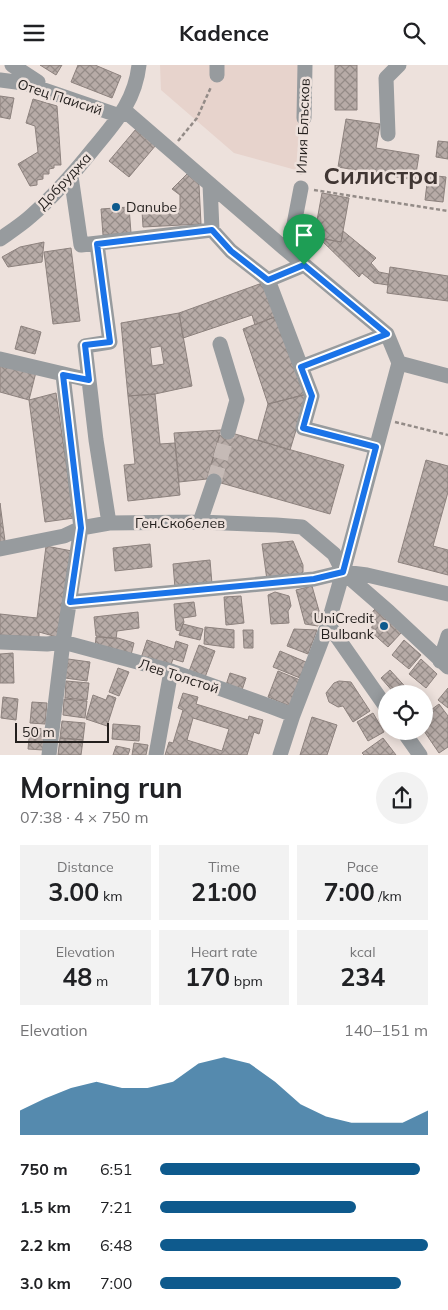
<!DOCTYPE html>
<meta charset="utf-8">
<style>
:root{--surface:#fff;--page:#f2f2f2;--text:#202124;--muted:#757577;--accent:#0e5a8d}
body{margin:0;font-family:Mulish,sans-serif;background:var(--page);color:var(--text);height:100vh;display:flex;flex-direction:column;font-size:19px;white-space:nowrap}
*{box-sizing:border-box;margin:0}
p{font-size:16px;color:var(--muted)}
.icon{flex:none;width:28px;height:28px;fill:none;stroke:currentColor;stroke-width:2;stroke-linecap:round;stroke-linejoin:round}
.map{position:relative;height:690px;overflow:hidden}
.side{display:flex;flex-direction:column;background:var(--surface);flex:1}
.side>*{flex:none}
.controls{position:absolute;left:378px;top:620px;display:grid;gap:10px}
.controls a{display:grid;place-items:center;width:55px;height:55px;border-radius:50%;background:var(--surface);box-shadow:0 2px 12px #0003;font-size:25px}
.scale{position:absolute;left:15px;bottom:12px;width:94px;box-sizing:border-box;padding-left:5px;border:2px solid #231f1d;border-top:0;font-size:14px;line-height:18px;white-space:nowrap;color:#231f1d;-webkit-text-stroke:4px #ede1dc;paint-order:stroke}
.pin{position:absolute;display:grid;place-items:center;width:42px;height:42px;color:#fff;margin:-51px -21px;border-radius:50% 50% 50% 0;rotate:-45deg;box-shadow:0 0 5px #0007}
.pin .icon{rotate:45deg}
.round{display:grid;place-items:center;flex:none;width:52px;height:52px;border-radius:26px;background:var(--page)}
.overview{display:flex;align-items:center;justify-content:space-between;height:85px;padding:0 20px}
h1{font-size:28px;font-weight:700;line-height:38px}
.stats{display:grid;grid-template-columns:repeat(3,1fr);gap:8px;height:85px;padding:5px 20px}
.stats div{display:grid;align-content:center;border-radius:0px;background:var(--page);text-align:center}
.stats b{font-size:25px;font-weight:700}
.stats small{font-size:14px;font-weight:400}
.stats p{font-size:14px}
.chart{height:140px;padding:10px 20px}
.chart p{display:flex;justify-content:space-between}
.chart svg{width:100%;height:90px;margin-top:5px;fill:var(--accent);opacity:.7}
ul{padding:0 20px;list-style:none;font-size:16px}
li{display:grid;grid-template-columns:80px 60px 1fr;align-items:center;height:38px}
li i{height:12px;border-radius:6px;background:var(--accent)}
header{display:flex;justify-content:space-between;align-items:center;height:65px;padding:0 20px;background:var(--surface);font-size:22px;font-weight:700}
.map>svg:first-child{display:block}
</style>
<header><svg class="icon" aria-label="menu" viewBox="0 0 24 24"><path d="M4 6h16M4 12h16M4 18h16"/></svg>Kadence<svg class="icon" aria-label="search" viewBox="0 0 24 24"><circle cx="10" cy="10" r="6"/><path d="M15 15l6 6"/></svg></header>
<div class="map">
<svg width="448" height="690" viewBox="0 0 448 690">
<defs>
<pattern id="building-cross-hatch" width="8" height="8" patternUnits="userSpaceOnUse" patternTransform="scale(1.25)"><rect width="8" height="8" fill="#b7aba7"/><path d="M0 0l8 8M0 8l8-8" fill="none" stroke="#948b87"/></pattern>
</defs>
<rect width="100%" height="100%" fill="#ede1dc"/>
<!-- built -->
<path fill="#e7d3cc" d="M160,0H304L296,105L234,88L161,25Z"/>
<!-- building -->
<path fill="url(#building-cross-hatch)" stroke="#8d827e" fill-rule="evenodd" d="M40,0H62L56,10Z
M78,0H95L121,11L112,33L71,17Z
M335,0H357V45H335Z
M0,31L14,33L10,54L0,52Z
M33,34L57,41L61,100H54V103L49,104V109H43V114L37,115V120L30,121L18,99L38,87L35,61L26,58Z
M346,54L380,59L376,83L419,90L415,115L338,102Z
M136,64L156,80L129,112L109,96Z
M438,76L448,77V94L436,92Z
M187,109L199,120L201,159L143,162L142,146L180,144V130L172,124Z
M428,110L446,112L443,137L425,135Z
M322,128L349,133L341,177L314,172Z
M129,142L131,168L103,170L101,144Z
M343,166L376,193L371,198L379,207L389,209L388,220L374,218L362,208L359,212L319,173L341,177Z
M44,177L42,197L8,202L2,192L20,182Z
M71,183L80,256L53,259L44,187Z
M390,202L448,211V236L387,228Z
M265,217L277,251L255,260L252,250L183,273L179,248Z
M179,248L192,321L155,329L128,331L121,258ZM161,281L164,299L152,301L150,283Z
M277,251L307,329L268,339L243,264Z
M21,261L41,267L35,289L15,284Z
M0,298L36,307L29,335L0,327Z
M56,328L74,453L45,457L29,335Z
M155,329L160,379L175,378L180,430L128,436L124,400L135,399L128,331Z
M307,329L290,385L258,375L268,339Z
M221,365L207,414L179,417L174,368Z
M221,365L344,400L330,449L207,414Z
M426,395L448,401V427L433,481L448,485V510L398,497Z
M0,438L5,476L0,477Z
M293,476L303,500V507L299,510L267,515L262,479Z
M150,479L152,502L115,506L113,483Z
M46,481L72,486L57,572L39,567V572L0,570V549L37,553Z
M210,495L212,519L175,523L173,499Z
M312,521L321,553L318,561L305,559L296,525Z
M275,527L289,531L291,541L288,546L289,558L271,559L268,530Z
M241,531L244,558L226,560L224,532Z
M194,537L196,551L183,553L184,557L180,566L176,565L174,539Z
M376,543L402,567L388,582L369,565L376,557L369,550Z
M138,547L139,563L117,566L116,574L96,571L94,552Z
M183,559L203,564L200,575L179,570Z
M205,562L234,565V583L204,579Z
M294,564L317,565L308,589L287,581Z
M243,565H253V583H244Z
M96,572L118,573L134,578L130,594L95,583Z
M147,575L174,584L176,576L188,580L183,597L173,594L169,605L140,596Z
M404,575L421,590L409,604L392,590Z
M199,580L215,586L204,615L188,609Z
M280,586L306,597L300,613L273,602Z
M13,588L14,618H0V589Z
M68,594L90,597L87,616L65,613Z
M421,594L437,609L426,623L409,609Z
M118,603L129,607L119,631L109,627Z
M390,605L411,628L410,629H395L381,613Z
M278,606L300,615L290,641L268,632Z
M230,608L246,613L242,625L226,620Z
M66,616L89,618L87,635L65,633Z
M339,616L351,617L370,646L353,657L343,641L338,642L329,637L326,628L334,618Z
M448,623V643L438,635Z
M183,628L198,632L196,639L248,655L249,651L263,655L259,669L254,667L247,690H165L169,677L173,678L183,645L178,643ZM193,653L229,664L222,686L187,675Z
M93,630L106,635L108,630L116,633L107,661L86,654Z
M3,632L18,634L16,655L1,653Z
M64,634L87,636L85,653L63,650Z
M32,637L47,638L45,659L30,658Z
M439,639L448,651V682L439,688L424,666V650Z
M373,648L384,667L368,676L357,657Z
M312,652L337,660L327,690H300Z
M62,656L85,658L83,675L60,673Z
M113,659L140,661L139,676L112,674Z
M30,663L45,664L43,685L28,684Z
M60,673L83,675L81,690H58Z
M383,673L396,690H364L362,688Z
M134,678L148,680L146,690H132Z
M116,681L130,684L128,690H113Z"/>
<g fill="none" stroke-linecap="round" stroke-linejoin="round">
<!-- minor-tunnel -->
<path stroke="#c5bab6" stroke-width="15" stroke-dasharray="15 8" stroke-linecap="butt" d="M214,416L228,367"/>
<!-- path -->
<path stroke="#938b87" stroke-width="2.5" stroke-dasharray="4 2.5" stroke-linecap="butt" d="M178,76L197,53L211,22
M301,110L304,66
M314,125L448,146
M395,357L448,370"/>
<!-- minor -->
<path stroke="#979b9e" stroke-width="15" d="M12,0L38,17
M217,10V0
M0,15L24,18L120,51
M124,45L284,183L387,269L399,298L343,507L328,559L293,650L280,690
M304,53L305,0
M388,69L386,13L399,0
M71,111L81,180L212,165L210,119
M212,165L231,186L268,215L304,200
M0,174C10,167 21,160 31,151C54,131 74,108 94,83C116,56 135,36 139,0
M97,179L110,277L85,281L96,375L109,458
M284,183L291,175L301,123
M268,215L312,331L303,363L376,382
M220,279L237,335L228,367
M0,294L89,315
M399,298L448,311
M301,302L387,269
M200,457L214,416
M0,484L64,471L81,463L109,458L200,457L276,460L302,462L334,489L343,507L389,547L448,602
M70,537L314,514L343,507L367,510L448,529
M328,559L386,642
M0,577L47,579L63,577L171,606L272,642L293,650
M440,596L448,571
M403,666L420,690
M49,690L63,577L81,463L63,310
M156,690L171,606"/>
</g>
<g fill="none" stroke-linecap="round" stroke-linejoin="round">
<!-- route casing -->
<g stroke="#fff" stroke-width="10">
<path id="route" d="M212,165L231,186L268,215L304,200L387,269L301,302L312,331L303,363L376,382L343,507L314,514L70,537L81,463L63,310L89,315L85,280L110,277L97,179Z"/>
</g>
<!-- route -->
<use href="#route" stroke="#1a73e8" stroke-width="6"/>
</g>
<!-- markers -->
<g fill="#0e5a8d" stroke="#ede1dc" stroke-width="2">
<circle cx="116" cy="142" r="5"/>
<circle cx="384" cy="561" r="5"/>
</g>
<g text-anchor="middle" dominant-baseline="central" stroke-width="5" stroke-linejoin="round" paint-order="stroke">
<!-- street labels -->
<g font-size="14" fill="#231f1d" stroke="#ede1dc">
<text transform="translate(60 32) rotate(18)">Отец Паисий</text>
<text transform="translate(303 61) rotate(-88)">Илия Блъсков</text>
<text transform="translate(64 116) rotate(-47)">Добруджа</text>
<text x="180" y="458">Ген.Скобелев</text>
<text transform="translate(179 611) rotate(18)">Лев Толстой</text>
</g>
<!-- poi labels -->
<g font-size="14" fill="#231f1d" stroke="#ede1dc" text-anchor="start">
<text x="126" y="142">Danube</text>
<text x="374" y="553" text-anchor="end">UniCredit<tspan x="374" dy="16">Bulbank</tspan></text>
</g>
<!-- town labels -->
<g font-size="24" font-weight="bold" fill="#403633" stroke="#ede1dc">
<text x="381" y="110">Силистра</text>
</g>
</g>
</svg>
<div class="controls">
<a><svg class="icon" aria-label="locate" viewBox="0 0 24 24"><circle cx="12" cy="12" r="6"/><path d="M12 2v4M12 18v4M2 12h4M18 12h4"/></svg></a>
</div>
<div class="scale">50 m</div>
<div class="pin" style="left:304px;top:200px;background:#1e9e55"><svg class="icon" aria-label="arrive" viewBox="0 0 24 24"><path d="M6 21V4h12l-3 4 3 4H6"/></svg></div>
</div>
<section class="side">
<div class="overview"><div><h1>Morning run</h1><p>07:38 · 4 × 750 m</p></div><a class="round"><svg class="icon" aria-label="share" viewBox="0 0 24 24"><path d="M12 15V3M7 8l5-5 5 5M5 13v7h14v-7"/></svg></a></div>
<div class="stats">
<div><p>Distance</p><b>3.00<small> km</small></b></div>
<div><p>Time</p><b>21:00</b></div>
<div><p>Pace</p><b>7:00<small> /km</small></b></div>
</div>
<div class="stats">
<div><p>Elevation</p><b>48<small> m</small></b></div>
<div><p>Heart rate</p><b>170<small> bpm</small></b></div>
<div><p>kcal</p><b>234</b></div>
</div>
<div class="chart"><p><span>Elevation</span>140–151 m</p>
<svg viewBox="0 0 160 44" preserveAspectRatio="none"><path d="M0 44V32L10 26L20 21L30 18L40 21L50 21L60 18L70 9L80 6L90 9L100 18L110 29L120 35L130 38L140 38L150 38L160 32V44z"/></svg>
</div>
<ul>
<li><b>750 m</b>6:51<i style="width:97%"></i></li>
<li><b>1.5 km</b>7:21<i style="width:73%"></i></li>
<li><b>2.2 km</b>6:48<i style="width:100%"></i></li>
<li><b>3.0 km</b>7:00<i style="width:90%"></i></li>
</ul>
</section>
